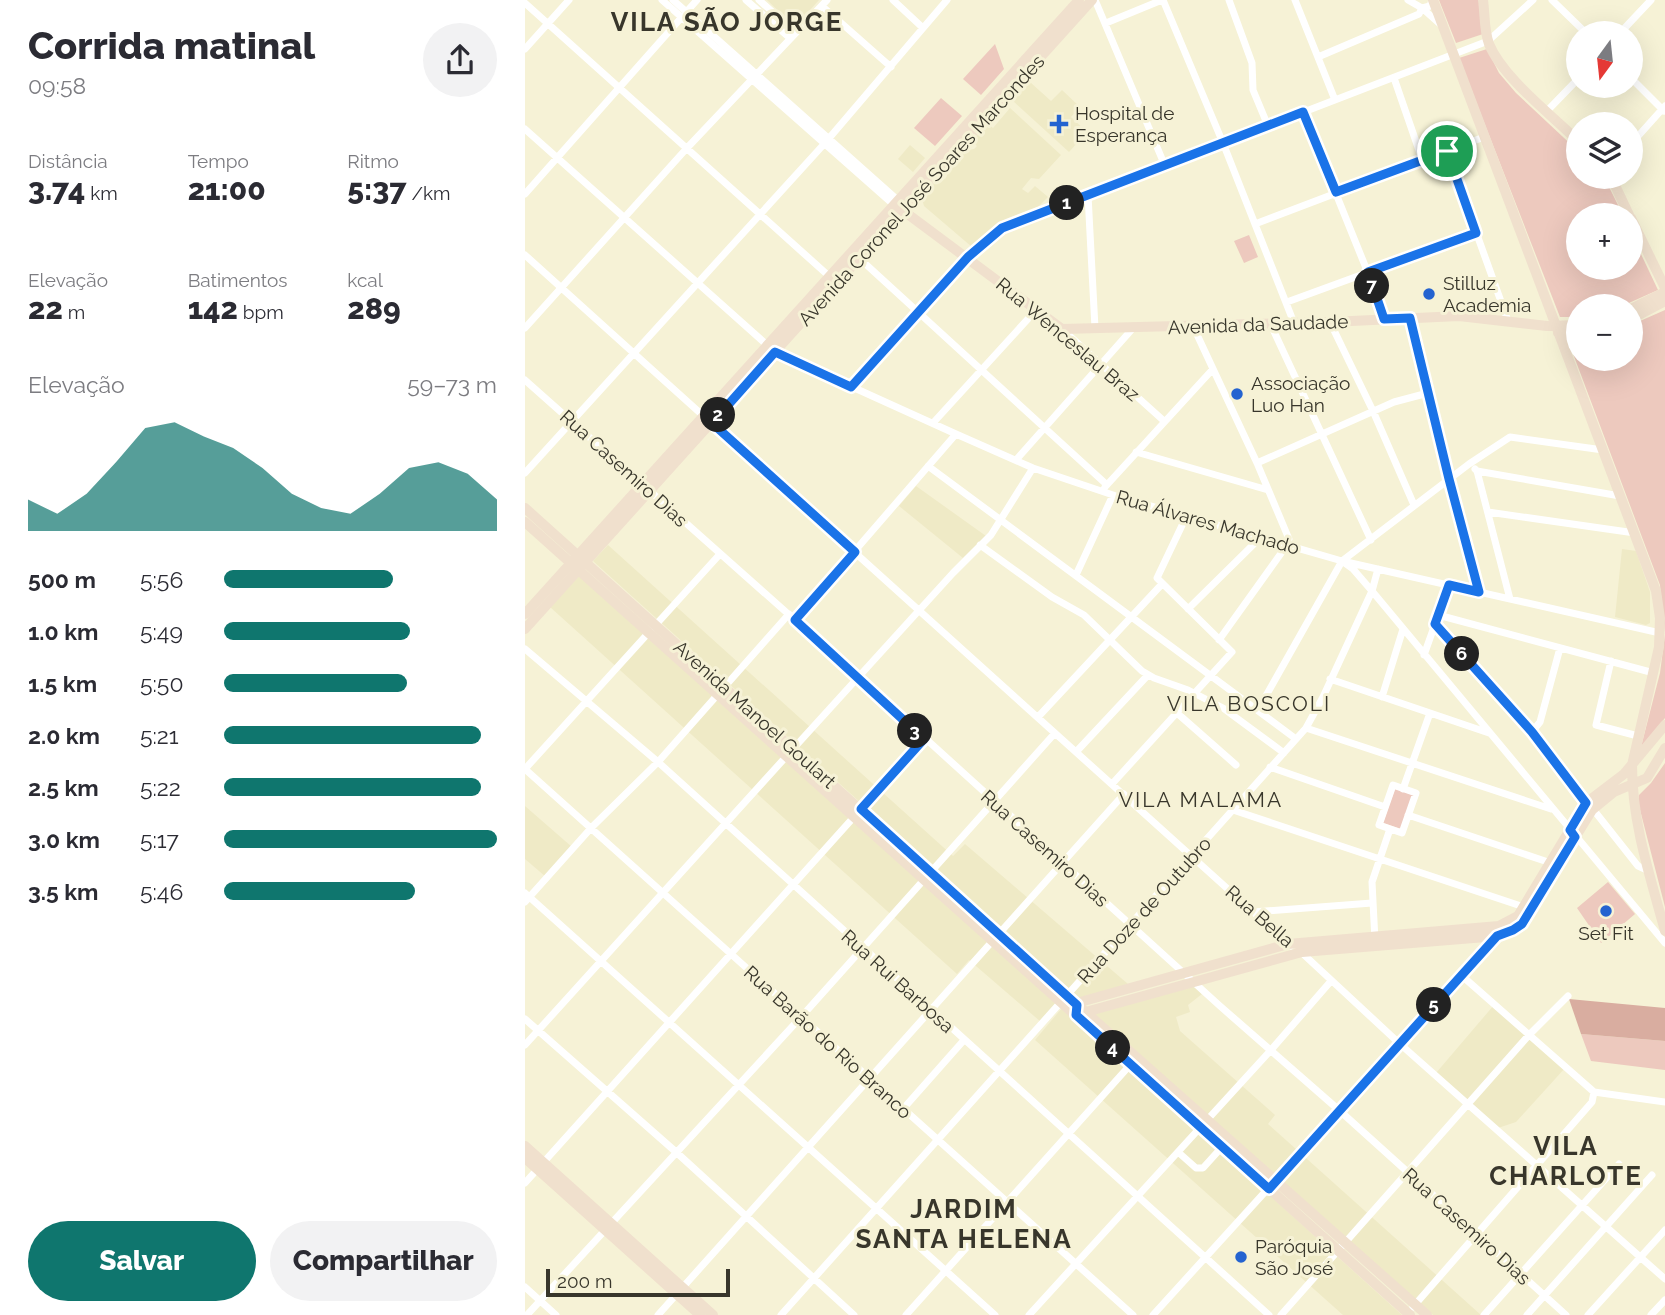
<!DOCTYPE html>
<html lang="pt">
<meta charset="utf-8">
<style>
:root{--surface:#fff;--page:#f2f2f3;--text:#2b2b33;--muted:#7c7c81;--accent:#0f766e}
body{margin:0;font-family:Raleway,sans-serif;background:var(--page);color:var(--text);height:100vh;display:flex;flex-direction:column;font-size:26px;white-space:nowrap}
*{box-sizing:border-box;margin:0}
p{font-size:23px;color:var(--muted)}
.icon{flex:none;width:38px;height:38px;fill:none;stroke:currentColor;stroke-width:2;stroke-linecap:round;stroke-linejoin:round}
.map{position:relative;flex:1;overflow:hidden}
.side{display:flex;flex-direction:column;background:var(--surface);width:525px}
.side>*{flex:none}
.needle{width:46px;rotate:195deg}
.fabs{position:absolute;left:1041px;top:21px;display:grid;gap:14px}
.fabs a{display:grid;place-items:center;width:77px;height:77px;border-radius:50%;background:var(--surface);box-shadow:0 7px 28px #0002;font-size:35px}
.scale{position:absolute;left:21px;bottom:18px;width:184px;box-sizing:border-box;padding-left:7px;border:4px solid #38362b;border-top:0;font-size:19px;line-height:24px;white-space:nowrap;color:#38362b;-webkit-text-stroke:5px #f6f2d6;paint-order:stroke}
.pin{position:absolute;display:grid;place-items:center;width:60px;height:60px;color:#fff;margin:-30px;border:4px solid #fff;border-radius:50%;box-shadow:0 2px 7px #0007}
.km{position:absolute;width:35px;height:35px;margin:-18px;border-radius:50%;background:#222;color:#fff;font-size:19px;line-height:35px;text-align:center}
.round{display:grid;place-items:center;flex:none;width:74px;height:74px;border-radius:37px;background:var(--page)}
.head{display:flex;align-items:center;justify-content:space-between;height:119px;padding:0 28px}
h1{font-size:38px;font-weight:800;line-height:52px}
.metrics{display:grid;grid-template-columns:repeat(3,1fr);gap:10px;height:119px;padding:7px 28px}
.metrics div{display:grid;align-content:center}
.metrics b{font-size:30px;font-weight:800}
.metrics small{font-size:19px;font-weight:400}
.metrics p{font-size:19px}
.chart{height:196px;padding:14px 28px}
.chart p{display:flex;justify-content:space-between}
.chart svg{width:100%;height:126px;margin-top:7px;fill:var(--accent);opacity:.7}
.cta{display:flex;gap:14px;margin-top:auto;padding:14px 28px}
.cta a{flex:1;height:80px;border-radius:42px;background:var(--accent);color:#fff;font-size:28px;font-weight:800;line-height:80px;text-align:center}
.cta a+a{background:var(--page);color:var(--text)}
ul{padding:0 28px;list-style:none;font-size:23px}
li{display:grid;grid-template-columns:112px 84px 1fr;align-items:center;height:52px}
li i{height:18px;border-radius:9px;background:var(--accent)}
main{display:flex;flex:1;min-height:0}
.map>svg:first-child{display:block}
</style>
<main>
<section class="side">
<div class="head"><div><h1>Corrida matinal</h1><p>09:58</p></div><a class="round"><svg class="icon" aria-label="share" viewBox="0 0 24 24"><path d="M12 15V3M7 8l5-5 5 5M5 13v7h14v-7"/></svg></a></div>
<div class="metrics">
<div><p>Distância</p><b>3.74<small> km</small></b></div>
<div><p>Tempo</p><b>21:00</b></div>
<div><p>Ritmo</p><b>5:37<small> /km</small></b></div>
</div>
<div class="metrics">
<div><p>Elevação</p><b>22<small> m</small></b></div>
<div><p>Batimentos</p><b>142<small> bpm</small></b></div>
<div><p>kcal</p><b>289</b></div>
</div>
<div class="chart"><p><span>Elevação</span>59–73 m</p>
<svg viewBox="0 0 160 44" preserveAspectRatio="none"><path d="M0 44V33L10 38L20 31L30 20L40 8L50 6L60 11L70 15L80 22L90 31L100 36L110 38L120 31L130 22L140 20L150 24L160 33V44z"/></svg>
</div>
<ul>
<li><b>500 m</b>5:56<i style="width:62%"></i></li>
<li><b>1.0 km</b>5:49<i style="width:68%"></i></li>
<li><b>1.5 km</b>5:50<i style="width:67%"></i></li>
<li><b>2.0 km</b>5:21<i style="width:94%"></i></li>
<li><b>2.5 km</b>5:22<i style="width:94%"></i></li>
<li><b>3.0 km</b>5:17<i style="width:100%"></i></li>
<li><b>3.5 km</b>5:46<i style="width:70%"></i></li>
</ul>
<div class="cta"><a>Salvar</a><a>Compartilhar</a></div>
</section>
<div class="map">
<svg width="1140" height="1315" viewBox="0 0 1140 1315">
<rect width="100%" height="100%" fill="#f6f2d6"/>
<!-- built -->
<path fill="#efeac6" d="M242,0H294L270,27Z
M505,82L526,101L537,90L555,107L546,117L562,132L544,152L488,101Z
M485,108L536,155L514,179L506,178L497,189L503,193L510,186L523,197L506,214L481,222L447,247L399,206L396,196L415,175L420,179L422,176L421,169L437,151L449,149L452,146L447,141L462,123L468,128Z
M385,145L400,158L388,172L373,159Z
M391,486L461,536L438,558L374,506Z
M83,545L428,856L440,844L603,984L553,999L68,561Z
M1097,549L1111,551L1125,592V623L1121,625L1090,617Z
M54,575L533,1004L516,1022L444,960L432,974L25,607Z
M0,806L47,847L21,877L0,859Z
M668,985L677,994L663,1005L665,1012L651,1017L655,1031L750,1115L743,1124L956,1315H908L568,1013Z
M969,1005L1040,1068L991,1122L973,1128L911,1073Z
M537,1008L877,1315H818L510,1040Z"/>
<!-- green -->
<path fill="#edc9be" d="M914,0H954L958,34L931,43Z
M470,44L479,69L456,95L438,79Z
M962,49L974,73L991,93L1053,151L1054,177H1079L1098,215H1054V268H1106V233L1133,290L1097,306H1054L1053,317H1035L934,58Z
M416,98L437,116L410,146L389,128Z
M724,235L733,257L719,263L709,241Z
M1140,310V632L1135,585L1044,343L1053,341L1054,359H1106V325Z
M1140,635V718L1116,747L1135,673Z
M1140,763V907L1113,802L1114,795L1126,783Z
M870,789L888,795L876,829L858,823Z
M1083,882L1110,914L1076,943L1052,908Z
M1056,1034L1140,1041V1070L1066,1061Z"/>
<!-- forest -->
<path fill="#d9ada0" d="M1044,999L1140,1008V1041L1056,1034Z"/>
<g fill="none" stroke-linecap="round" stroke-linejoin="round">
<!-- street -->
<path stroke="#fff" stroke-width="7" d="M137,0L370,206
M148,0L375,202
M221,0L265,38
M234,0L270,32
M368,0L398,28
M570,0L640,166
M638,0L698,143L769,323
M704,0L727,63L728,90L743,126
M770,0L810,100
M883,0L897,8L916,25
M1027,0L1061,33
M0,3L305,277
M297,6L366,67
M581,23L637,0
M1095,33L1126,0
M0,49L44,0
M793,57L894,14L897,8L905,6L907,0
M869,78L897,159
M1106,78L1139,111
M1022,111L1054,78
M778,112L843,273L858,319
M0,129L250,352L431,434L508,468L588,495L817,561L1135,633
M1106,144L1140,106
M922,151L983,321
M0,194L172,0
M563,195L570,328
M730,224L959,137
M0,255L766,946
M334,258L581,484
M762,302L951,233
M885,318L924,479L955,592
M805,322L848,411L889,505
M745,323L846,540
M668,326L732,463L764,539L762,545L694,640
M0,328L162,148L302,0
M537,329L639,421
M0,380L270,620L695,1006L815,1111L1041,1315
M326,387L443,257L477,228L963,41L1008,0
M408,423L512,309
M611,452L743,490
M491,460L609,327
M732,463L869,402L903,393
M403,466L771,739
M950,469L952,471L985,599
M952,471L1095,496
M0,473L300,143L422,0
M580,487L688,369
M963,512L1110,533
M455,545L527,597L559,615L617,671L629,678L663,690L698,708L759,753
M821,564L828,569L847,591L1140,943
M551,575L588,495
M663,609L735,538
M913,615L1129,673
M270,620L431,434
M910,624L1007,732L1113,866L1124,871
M0,649L133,762L744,1315
M899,655L924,585
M1086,661L1071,725L1113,736
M805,679L964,733
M857,697L878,629
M733,710L817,561L944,464L985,437L1078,450
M652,713L711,765
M513,717L637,584
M781,728L1026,809
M1007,732L1015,722L1035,648
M551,752L623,675
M745,767L860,807
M0,769L608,1315
M0,769L195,554
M587,784L707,652L632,578L661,517
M868,785L891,793L877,833L854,825Z
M878,789L905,713
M708,810L999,907
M883,815L1026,863
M0,893L470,1315
M0,902L67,827L133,762L264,614
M728,912L847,903
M850,941L847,882L865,829
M776,952L875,1044L1140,1279
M936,975L1069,1092L1140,1102
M0,1019L151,1152L329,1315
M0,1045L268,749L428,573L466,535L508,468
M378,1109L439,1040
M653,1152L671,1168H678L697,1147
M0,1183L399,739
M0,1287L31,1315
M888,1307L1067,1102L1069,1092
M2,1315L277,1016L530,733
M133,1315L599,794
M256,1315L781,728L798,697L847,591L853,569
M381,1315L606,1064
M504,1315L746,1050L806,981
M628,1315L973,936
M756,1315L1004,1035L1043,996
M959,1315L1094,1164
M1002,1315L1127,1175
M1063,1315L1140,1230
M1126,1315L1140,1300"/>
<!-- secondary -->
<path stroke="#f0e0cd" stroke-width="10" d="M908,0L1131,591L1135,618L1134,647L1107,765C1107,823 1125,876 1140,931
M958,0C960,14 959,31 964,44C978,78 1027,115 1054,142
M1086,177L1104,215
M380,208L384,215L537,329L805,322L934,316L1022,326L1054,325
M1106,218L1140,288
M1106,309L1140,292
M1106,319L1140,301
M1033,333L1041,336L1054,334
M0,508L539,993L902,1315
M0,522L885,1315
M0,614L554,0
M0,629L567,0
M548,1004L763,944L974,926L993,916L1061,803L1099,774L1140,725
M557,1013L777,952L973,936L988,930L997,924L1067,810L1089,792L1122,778L1140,748
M0,1146L188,1315
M0,1158L175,1315"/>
</g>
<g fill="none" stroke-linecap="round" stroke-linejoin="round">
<!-- route casing -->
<g stroke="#fff" stroke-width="14">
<path id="route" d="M778,112L811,192L922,151L951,233L843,272L859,319L885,318L924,479L954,592L924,585L910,624L1007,732L1061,803L1045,830L1050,837L997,924L988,930L972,936L744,1189L551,1015L552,1005L336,809L399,739L270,620L330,552L187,423L250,352L326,387L443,257L477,228Z"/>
</g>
<!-- route -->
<use href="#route" stroke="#1a73e8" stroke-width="9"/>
</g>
<!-- markers -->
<g fill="#2463d0" stroke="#f6f2d6" stroke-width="2.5">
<path d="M530.5 113.5h7v7h7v7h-7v7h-7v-7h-7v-7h7z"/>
<circle cx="904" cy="294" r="7"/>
<circle cx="712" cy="394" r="7"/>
<circle cx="1081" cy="911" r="7"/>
<circle cx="716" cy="1257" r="7"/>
</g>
<g text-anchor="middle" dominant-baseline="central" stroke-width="6" stroke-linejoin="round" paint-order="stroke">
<!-- poi labels -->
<g font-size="19" fill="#38362b" stroke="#f6f2d6" text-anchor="start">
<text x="550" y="113">Hospital de<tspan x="550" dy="22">Esperança</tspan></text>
<text x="918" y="283">Stilluz<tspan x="918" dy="22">Academia</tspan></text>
<text x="726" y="383">Associação<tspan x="726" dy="22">Luo Han</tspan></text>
<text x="1081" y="933" text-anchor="middle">Set Fit</text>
<text x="730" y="1246">Paróquia<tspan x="730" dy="22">São José</tspan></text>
</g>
<!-- street labels -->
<g font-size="19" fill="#38362b" stroke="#f6f2d6">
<text transform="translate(396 190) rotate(-48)">Avenida Coronel José Soares Marcondes</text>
<text transform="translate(733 324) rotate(-2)">Avenida da Saudade</text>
<text transform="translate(543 339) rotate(40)">Rua Wenceslau Braz</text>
<text transform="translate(99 468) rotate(42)">Rua Casemiro Dias</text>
<text transform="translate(683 522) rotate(16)">Rua Álvares Machado</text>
<text transform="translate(230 714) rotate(42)">Avenida Manoel Goulart</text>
<text transform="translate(520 848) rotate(42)">Rua Casemiro Dias</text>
<text transform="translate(619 910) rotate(-48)">Rua Doze de Outubro</text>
<text transform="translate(735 916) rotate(41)">Rua Bella</text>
<text transform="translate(373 981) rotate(42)">Rua Rui Barbosa</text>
<text transform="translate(303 1042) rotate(42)">Rua Barão do Rio Branco</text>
<text transform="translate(942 1226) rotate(42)">Rua Casemiro Dias</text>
</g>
<!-- neighbourhood labels -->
<g font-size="21" letter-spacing="2" fill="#38362b" stroke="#f6f2d6">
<text x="724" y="703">VILA BOSCOLI</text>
<text x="676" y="799">VILA MALAMA</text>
</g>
<!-- district labels -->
<g font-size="26" font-weight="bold" letter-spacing="2" fill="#38362b" stroke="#f6f2d6">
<text x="202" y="22">VILA SÃO JORGE</text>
<text x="1041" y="1146">VILA<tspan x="1041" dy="30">CHARLOTE</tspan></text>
<text x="439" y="1209">JARDIM<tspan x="439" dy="30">SANTA HELENA</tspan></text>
</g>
</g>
</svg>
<div class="fabs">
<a><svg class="needle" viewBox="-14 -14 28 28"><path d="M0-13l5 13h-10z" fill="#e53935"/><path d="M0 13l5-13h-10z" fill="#7c7c81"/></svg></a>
<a><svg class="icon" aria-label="layers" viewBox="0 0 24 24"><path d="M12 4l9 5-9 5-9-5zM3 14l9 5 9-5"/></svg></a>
<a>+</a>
<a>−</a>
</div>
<div class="scale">200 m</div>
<div class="pin" style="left:922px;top:151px;background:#1e9e55"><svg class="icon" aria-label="arrive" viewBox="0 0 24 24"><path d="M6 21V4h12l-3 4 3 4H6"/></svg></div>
<b class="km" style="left:542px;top:203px">1</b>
<b class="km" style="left:193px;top:415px">2</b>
<b class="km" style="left:390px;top:731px">3</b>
<b class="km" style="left:588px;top:1048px">4</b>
<b class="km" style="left:909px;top:1005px">5</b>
<b class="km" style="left:937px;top:654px">6</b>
<b class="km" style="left:847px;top:286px">7</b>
</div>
</main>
